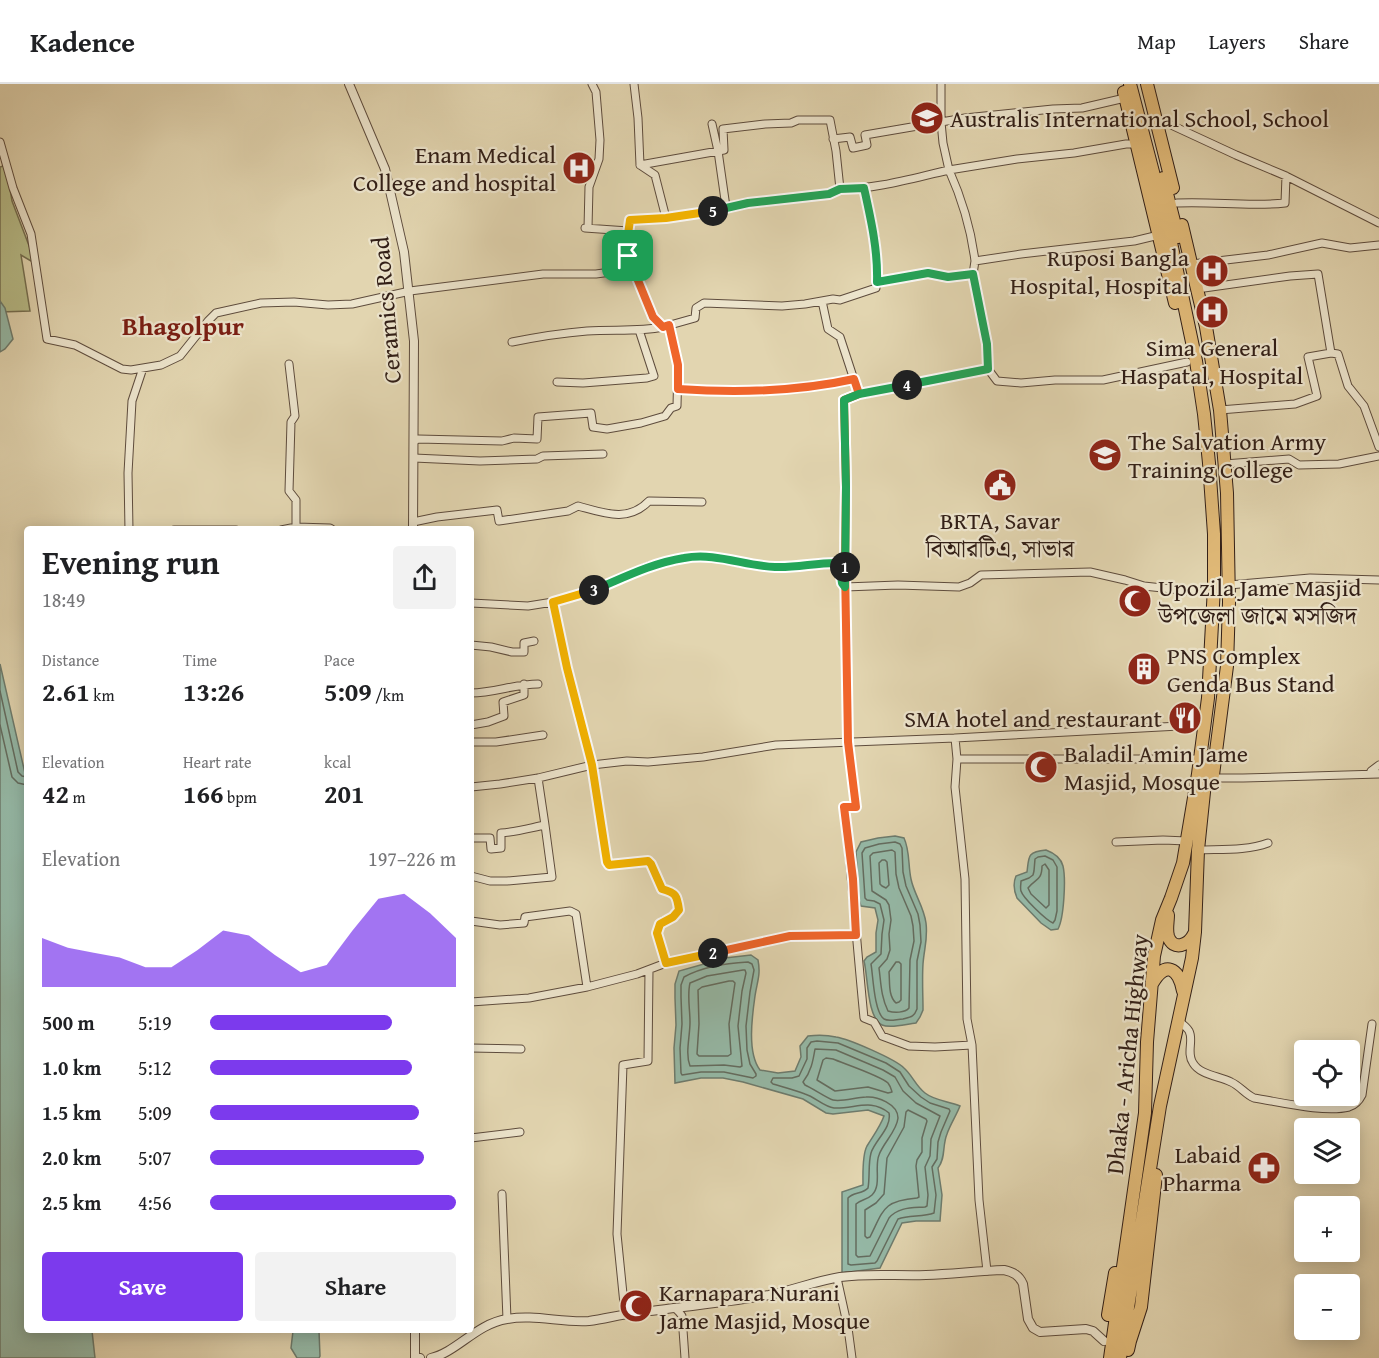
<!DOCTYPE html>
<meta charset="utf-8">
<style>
:root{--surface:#fff;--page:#f2f2f2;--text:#202124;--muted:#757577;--line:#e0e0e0;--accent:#7c3aed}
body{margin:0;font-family:"Gentium Book Plus","Noto Serif Bengali",serif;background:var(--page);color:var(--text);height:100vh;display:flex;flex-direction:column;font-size:22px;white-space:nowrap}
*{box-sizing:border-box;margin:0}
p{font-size:20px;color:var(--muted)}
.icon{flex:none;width:33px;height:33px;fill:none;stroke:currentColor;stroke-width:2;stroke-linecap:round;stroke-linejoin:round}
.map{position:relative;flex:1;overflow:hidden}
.details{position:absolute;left:24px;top:442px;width:450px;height:807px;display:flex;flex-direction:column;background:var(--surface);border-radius:6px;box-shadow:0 3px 15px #0003}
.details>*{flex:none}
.tools{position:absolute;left:1294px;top:956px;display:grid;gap:12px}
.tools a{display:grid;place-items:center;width:66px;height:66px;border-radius:6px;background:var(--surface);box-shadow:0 3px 15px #0003;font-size:30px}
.pin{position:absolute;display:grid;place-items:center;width:51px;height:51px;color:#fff;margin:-26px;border-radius:12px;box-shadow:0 3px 9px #0006}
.km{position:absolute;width:30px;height:30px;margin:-15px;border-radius:50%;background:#222;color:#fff;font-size:16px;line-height:30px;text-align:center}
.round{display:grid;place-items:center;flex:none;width:63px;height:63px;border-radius:6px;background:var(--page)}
.head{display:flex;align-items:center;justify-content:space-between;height:102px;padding:0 18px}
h1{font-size:33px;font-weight:700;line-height:45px}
.metrics{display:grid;grid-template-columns:repeat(3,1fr);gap:9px;height:102px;padding:6px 18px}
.metrics div{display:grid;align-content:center}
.metrics b{font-size:26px;font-weight:700}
.metrics small{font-size:16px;font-weight:400}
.metrics p{font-size:16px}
.chart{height:168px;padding:12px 18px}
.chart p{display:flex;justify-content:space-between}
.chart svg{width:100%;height:108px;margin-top:6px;fill:var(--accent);opacity:.7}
.action{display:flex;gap:12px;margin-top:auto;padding:12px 18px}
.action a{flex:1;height:69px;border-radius:6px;background:var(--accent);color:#fff;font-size:24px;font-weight:700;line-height:69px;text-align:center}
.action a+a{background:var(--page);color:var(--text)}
ul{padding:0 18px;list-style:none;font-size:20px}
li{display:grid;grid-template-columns:96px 72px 1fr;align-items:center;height:45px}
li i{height:15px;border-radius:8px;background:var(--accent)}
header{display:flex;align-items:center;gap:36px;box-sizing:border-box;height:84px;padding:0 30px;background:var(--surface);border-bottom:2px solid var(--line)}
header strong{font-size:28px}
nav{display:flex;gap:33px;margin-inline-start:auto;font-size:21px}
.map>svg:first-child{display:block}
</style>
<header>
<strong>Kadence</strong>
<nav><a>Map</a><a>Layers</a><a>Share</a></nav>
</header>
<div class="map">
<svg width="1379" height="1274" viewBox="0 0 1379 1274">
<rect width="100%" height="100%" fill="#e2d5b0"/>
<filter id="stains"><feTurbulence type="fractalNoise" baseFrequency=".00333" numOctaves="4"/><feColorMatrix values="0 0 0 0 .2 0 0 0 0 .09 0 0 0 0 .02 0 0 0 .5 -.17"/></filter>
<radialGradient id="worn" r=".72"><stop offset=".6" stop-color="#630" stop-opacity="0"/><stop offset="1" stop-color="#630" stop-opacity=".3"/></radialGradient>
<!-- green -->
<path fill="#b7bc88" stroke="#746e50" stroke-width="1.5" d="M6,81L12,117L36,180L21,171L30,227L0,228V83Z"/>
<!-- water -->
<path fill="#95b9a7" stroke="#6d7b6d" stroke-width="1.5" d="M0,217L5,224L13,255L5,265L0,268Z
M0,580L27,698V1246L92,1247L95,1274H0Z
M895,752L904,754C910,767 908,781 911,795C914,810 924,823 926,839C928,855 924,865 923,880C922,895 923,911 923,926L920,933L916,939C906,940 891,945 882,941C867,934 868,892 864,877L867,873L876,868V849L878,836L875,824L861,822L859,816L856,768L861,758L878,754Z
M1046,766C1054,769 1061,774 1063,782C1066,795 1064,834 1058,845L1051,846L1041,839L1017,814C1014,807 1013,799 1016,792L1027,788C1029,772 1027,768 1046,766Z
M751,871L758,876C761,891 757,898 755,912C752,933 747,969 760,986L778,989L795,987L801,973L800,962L808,952C817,951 827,951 836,953C849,955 895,975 904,984C912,991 916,1002 925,1009C935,1017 949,1017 960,1022C956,1032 950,1041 947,1050C942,1062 946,1074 938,1084L942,1111L940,1137H916L902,1139L880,1184L842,1189V1108L863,1101C863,1091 862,1071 867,1062C873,1052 880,1043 884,1032L868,1026L833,1030L826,1029L803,1015L743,998L723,994H701L675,999L674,964L676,941L675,914V900L679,887L725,874Z
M293,1247H319L320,1272L319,1274H297L291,1264Z"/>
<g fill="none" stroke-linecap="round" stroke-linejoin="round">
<!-- shore -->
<path stroke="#646c5f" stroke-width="1.5" d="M0,607L18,688L22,692L27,693
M0,641L12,693L18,699L27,701
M895,758L900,760L902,764L903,788L906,802L918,830L920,841L921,858L917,877V925C914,933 911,933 903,935C897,935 889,938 884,935C874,928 873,891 871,880L881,870L882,850L884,836L880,820L874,817L867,816L865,814L862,769L865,764L879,760Z
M892,766L895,768L896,790L899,804L911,832L913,842L914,857L910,876L909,924C905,929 894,929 888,927C881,913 881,899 879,884L887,875L890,866L889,850L891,836L889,821L886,816L872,807L870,772L873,769Z
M1045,772L1053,776L1057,783V827L1055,836L1053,839C1046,836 1023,814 1021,807C1020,804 1021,800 1021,797L1029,794L1033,791L1034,787L1035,775L1038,773Z
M882,776H885L887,778L889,801L886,804L882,802L880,800L879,779Z
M1045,780L1049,786V821L1046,824L1031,810L1028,804C1035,795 1042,797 1042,782Z
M748,878L752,880L754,886L750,908L746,942L747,966L750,980L756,990V992L753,994L724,988H701L682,991L681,989L680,964L682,940L681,913V901L684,893C702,883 727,879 748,878Z
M896,878H899L901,880V916L899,918L896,919C888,912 890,898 889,888Z
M743,886H745L746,889L742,907L738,942L742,982L740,983L724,981L690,982C685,969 690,953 690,938C690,925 687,911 690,899L707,892Z
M729,897H733L735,899L729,940L731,970L728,972H699L697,970L699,940L698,906L702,903Z
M817,957L838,959L886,979L900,988L909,1002L921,1013L930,1019L949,1025L950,1027L941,1048L938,1058L937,1075L932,1083L936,1111L934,1129C923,1133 909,1131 898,1135L877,1177L875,1179L851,1181L848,1180V1114C853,1108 863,1110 868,1104C870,1093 868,1080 871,1069C875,1056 892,1044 889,1029C871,1014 855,1025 834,1024C824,1023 815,1013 805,1010C794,1006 783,1003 773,1000L771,998L773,994H792L799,992L807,975V964L811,958Z
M815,965L836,966L883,986L895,993L903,1007L916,1019L940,1032L931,1055L930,1072L925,1083L928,1111L927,1122L925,1123C912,1124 898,1123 889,1134L870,1172L858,1173L856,1171V1120C860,1116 867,1116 872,1111C882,1101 874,1083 879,1071C883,1059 897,1047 898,1034C898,1020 877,1012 866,1013C856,1013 843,1018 833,1016C828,1015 812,1004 805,1001L803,998C811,988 813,977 815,965Z
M826,974L833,975C845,980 881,992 888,999C891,1003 891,1004 892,1008L888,1009L868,1003L835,1007L817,996L823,976Z
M908,1026L926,1035L927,1037L922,1054V1068L917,1076L916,1082L919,1113L917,1114C883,1117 884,1125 870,1153L867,1154L865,1152V1126L876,1119L884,1110L887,1074L904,1043L906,1028Z"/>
<!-- minor casing -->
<g stroke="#5e4c3d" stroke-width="9">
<path id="minor" d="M634,0L638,34L640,81L724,66L723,45L765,40L791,39L798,36H830L836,67L840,105C877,105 913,94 949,86L943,59L941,38L965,34L1053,25L1082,24L1125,14
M1156,34L1236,71L1286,92L1379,139
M712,40L718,67L726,123
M833,55L850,53L853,64L867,61L865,51L941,38V0
M0,58L13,104L31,150L47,255L75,261L122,285L131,286L161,281L180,272L208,237L216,229L261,219L294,218L328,221L352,220L410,207L543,190H596L633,185
M640,81L655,91L666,134L704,129L748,119L829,110L840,105
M1177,119C1213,117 1249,123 1285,119L1286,92
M666,134L630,136L627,157L628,172L653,233L663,243L695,234L696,224L704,219L782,222L805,220L833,215L840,216L876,204L877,183L875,153L864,104
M585,144L628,147
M588,144L589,103L599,75L600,56L596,8L592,0
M975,177C971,145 962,115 949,86L1017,75L1074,69L1126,60H1136
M1192,180L1268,171L1322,159L1350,164L1379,161
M973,190L987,260L988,285
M877,198L928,189L948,193L973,190L975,177L1021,170L1134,157L1159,151
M1197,205L1290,192L1318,190L1331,269L1338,270L1348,302L1364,322L1379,363
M822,217L828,245L840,253L859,311L988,285L997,297L1021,299L1055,296H1103L1187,278
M512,258C537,253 562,249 587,247C613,245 638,248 663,243
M289,280L295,332L291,338L289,407L296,416V443
M557,298L583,299L647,294L654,292L639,246
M678,305C738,309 796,308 854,295
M859,311L844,316L846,403L845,503L848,658L856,723H844C852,793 857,863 864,934L874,938L882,952L909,962L935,963L972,961
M1220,326L1295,320L1317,312L1308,273L1331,269
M414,357L418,355L502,357L514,354L537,355L538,333L591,329L593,343L607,345L641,339L665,332L671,324L677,322L678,281L669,241
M414,374L480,377L537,375L543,372L603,370
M1225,380L1289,375L1299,381L1339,380L1379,372
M413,438L437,433L497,426L499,437L568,427L578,422C604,429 628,439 649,417L702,418
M129,446L128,389L132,317L143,284
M174,446H236
M281,446L296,443L330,444L333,446
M1229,501L1310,494L1379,496
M553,518L567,584L592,681L627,677L648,678L703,673L776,661L955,654L1198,641
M471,519L528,522L553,518L583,510L649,482L686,473H712L746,480L777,483L835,479L840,486L842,499L845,503L898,501L959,503L970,499L981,491L1090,488L1125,496L1144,502L1190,507L1207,506
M471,561L491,563L512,568H524V559L534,557
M471,609C494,609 515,600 538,600
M471,641L488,638L504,632L503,618L524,611V600
M955,654L957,675
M471,658H496L543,651
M1213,694H1243L1379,690L1371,687L1379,681
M471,703L500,700L538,694L592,681L607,778L609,781L648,777L651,780L662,805C676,809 677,811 679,826L673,833L663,837L660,840L657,849L666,879
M471,754H490L491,765L501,764V749C516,748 530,744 545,741L538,694
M1116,758L1163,756L1187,757
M1198,766C1220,765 1247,767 1268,759
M471,792L490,797H507L552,793L545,741
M471,837L500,841L524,839L525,833L570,827L576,830L587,903
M471,918L529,914L587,903L637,890L666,879L790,852L856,851
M1179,937C1182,940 1187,943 1189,947C1194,956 1186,969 1193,979C1200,991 1219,992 1231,998C1240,1002 1245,1010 1254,1014C1280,1018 1324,1029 1349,1023C1356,1021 1359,1017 1362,1011L1372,940
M471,964L521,965
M471,1054L520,1048
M502,1110L507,1235
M987,1187L979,1116L972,961L967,935L965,795L955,703L957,675H1194
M837,1194L848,1244L852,1274
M675,1224L679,1228L682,1232L685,1274
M625,1230L617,1150L623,981L648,977L649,886"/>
</g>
<!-- tertiary casing -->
<g stroke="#5e4c3d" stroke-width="10">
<path id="tertiary" d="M349,0L385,85L404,168L414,257L413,446
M415,1246V1273L420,1274
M431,1274C457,1268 476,1240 507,1235C534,1230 562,1239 589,1237C604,1235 619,1231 634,1229C679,1223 724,1219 769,1211C793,1206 816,1197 840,1193C869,1189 897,1192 926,1191C952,1190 978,1187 1004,1186C1013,1188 1019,1191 1023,1200L1028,1235L1033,1244L1040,1248L1086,1245L1093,1247L1104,1257"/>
</g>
<!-- trunk casing -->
<g stroke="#321f17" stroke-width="14">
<path id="trunk" d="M1147,0L1173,104
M1124,8L1175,219
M1163,94L1178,153
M1182,141L1206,243L1220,326L1227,409L1229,518L1227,582L1213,691
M1168,831C1168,838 1166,845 1168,852C1173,868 1189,861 1194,850
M1152,900C1165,876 1179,884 1183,907
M1108,1231L1115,1189
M1128,1266L1130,1257L1141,1223L1156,1091
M1110,1274L1145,1029L1147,958L1154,872L1162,836L1171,814L1183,779L1198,690L1208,614L1214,503V450L1209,379L1204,330L1196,277L1169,149L1130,0
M1120,1274L1160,1022L1192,874L1195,848L1198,766L1207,679"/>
</g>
<!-- minor -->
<use href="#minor" stroke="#ece4cc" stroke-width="7"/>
<!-- tertiary -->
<use href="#tertiary" stroke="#ece4cc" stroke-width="8"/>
<!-- trunk -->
<use href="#trunk" stroke="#e1ba78" stroke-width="12"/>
</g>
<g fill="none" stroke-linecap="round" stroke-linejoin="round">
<!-- split-1 casing -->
<g stroke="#fff" stroke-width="12">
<path id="split-1" d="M628,172L653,233L663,243L669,241L678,281V305C738,309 796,308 854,295L859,310L844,316L846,403L845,483"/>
</g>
<!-- split-2 casing -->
<g stroke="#fff" stroke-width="12">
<path id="split-2" d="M713,869L790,852L856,851L853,795L844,723H856L848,658L845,483"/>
</g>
<!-- split-3 casing -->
<g stroke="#fff" stroke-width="12">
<path id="split-3" d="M594,506L553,518L567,584L592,681L607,778L609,781L648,777L651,780L662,805C676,809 677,811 679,826L673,833L660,840L657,849L666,879L713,869"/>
</g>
<!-- split-4 casing -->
<g stroke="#fff" stroke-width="12">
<path id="split-4" d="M594,506C623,494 652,479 684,474C715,468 745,482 775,483C795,484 815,479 835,479L840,486L842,499L845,503L846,403L844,316L859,310L907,301"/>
</g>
<!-- split-5 casing -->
<g stroke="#fff" stroke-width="12">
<path id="split-5" d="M713,127L748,119L829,110L840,105L864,104C871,136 878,166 877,198L928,189L948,193L973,190L987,260L988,285L907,301"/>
</g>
<!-- split-6 casing -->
<g stroke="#fff" stroke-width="12">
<path id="split-6" d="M628,172L627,157L630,136L666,134L713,127"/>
</g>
<!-- split-1 -->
<use href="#split-1" stroke="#f0652b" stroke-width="8"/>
<!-- split-2 -->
<use href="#split-2" stroke="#f0652b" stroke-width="8"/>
<!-- split-3 -->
<use href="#split-3" stroke="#f5b400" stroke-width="8"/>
<!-- split-4 -->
<use href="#split-4" stroke="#22a559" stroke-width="8"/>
<!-- split-5 -->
<use href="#split-5" stroke="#22a559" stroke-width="8"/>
<!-- split-6 -->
<use href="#split-6" stroke="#f5b400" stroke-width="8"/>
</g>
<!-- icons -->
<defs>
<g id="school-disc" transform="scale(1.725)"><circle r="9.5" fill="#8f2418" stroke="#ece4cc"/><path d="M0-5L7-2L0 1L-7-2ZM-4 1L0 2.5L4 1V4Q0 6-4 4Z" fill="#fff"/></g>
<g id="hospital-disc" transform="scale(1.725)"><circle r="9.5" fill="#8f2418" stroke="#ece4cc"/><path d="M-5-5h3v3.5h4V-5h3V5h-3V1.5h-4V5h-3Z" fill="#fff"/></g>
<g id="university-disc" transform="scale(1.725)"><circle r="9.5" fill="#8f2418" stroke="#ece4cc"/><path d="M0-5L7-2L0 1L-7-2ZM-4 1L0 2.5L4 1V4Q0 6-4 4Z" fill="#fff"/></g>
<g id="civic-disc" transform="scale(1.725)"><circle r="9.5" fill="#8f2418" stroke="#ece4cc"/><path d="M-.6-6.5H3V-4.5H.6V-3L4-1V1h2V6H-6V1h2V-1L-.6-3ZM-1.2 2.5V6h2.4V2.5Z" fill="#fff"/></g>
<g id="mosque-disc" transform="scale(1.725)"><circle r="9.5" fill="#8f2418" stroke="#ece4cc"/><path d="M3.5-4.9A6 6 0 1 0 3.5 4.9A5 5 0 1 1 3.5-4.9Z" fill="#fff"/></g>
<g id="building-disc" transform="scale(1.725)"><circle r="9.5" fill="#8f2418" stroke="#ece4cc"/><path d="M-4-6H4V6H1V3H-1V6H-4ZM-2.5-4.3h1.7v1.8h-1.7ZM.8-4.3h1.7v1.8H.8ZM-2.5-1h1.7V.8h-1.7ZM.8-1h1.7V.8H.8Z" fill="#fff"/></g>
<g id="restaurant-disc" transform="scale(1.725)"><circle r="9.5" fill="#8f2418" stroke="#ece4cc"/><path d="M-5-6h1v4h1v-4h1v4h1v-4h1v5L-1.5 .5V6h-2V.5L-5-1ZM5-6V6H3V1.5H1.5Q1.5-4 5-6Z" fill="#fff"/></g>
<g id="pharmacy-disc" transform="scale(1.725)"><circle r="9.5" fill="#8f2418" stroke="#ece4cc"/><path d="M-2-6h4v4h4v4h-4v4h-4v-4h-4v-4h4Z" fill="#fff"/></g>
</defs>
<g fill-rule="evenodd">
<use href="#school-disc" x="927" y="34"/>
<use href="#hospital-disc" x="579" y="84"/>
<use href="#hospital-disc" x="1212" y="187"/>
<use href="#hospital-disc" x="1212" y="228"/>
<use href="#university-disc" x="1105" y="371"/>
<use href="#civic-disc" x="1000" y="401"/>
<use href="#mosque-disc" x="1135" y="517"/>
<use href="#building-disc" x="1144" y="585"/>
<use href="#restaurant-disc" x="1185" y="634"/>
<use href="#mosque-disc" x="1041" y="683"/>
<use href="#pharmacy-disc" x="1264" y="1084"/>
<use href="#mosque-disc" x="636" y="1222"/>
</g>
<g text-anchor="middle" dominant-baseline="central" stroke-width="4.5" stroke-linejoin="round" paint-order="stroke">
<!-- poi labels -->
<g font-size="24" fill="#321f17" stroke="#ece4cc" text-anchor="start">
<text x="950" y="34">Australis International School, School</text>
<text x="556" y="70" text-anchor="end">Enam Medical<tspan x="556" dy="28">College and hospital</tspan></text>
<text x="1189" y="173" text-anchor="end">Ruposi Bangla<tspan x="1189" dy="28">Hospital, Hospital</tspan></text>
<text x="1212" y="263" text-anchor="middle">Sima General<tspan x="1212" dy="28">Haspatal, Hospital</tspan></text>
<text x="1128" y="357">The Salvation Army<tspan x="1128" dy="28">Training College</tspan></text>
<text x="1000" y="436" text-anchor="middle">BRTA, Savar<tspan x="1000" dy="28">বিআরটিএ, সাভার</tspan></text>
<text x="1158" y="503">Upozila Jame Masjid<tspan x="1158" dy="28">উপজেলা জামে মসজিদ</tspan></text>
<text x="1167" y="571">PNS Complex<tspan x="1167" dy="28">Genda Bus Stand</tspan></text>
<text x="1162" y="634" text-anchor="end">SMA hotel and restaurant</text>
<text x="1064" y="669">Baladil Amin Jame<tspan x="1064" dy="28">Masjid, Mosque</tspan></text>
<text x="1241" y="1070" text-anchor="end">Labaid<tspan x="1241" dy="28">Pharma</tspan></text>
<text x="659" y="1208">Karnapara Nurani<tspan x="659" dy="28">Jame Masjid, Mosque</tspan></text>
</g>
<!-- street labels -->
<g font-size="24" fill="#321f17" stroke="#ece4cc">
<text transform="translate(386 226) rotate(-95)">Ceramics Road</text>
<text transform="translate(1127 970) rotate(-84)">Dhaka - Aricha Highway</text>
</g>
<!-- neighbourhood labels -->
<g font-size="26" font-weight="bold" fill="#7a1f14" stroke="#ece4cc">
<text x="183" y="241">Bhagolpur</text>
</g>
</g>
<rect width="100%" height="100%" filter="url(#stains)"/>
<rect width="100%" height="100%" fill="url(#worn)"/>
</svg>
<div class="tools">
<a><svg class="icon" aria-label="locate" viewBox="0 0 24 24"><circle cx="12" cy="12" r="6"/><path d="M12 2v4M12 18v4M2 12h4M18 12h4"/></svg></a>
<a><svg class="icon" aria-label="layers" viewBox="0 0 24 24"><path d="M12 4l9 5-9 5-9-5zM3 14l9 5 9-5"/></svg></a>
<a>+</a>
<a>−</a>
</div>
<div class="pin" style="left:628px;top:172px;background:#1e9e55"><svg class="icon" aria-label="arrive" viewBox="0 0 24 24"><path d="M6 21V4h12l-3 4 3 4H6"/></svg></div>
<b class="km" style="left:845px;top:483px">1</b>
<b class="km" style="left:713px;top:869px">2</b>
<b class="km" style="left:594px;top:506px">3</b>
<b class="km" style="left:907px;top:301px">4</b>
<b class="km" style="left:713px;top:127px">5</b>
<section class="details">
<div class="head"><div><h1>Evening run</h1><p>18:49</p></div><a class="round"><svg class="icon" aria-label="share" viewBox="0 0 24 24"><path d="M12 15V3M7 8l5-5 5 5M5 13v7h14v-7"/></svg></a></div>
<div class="metrics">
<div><p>Distance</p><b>2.61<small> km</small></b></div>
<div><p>Time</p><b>13:26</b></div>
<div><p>Pace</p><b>5:09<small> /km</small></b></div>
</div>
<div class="metrics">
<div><p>Elevation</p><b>42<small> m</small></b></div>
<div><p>Heart rate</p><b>166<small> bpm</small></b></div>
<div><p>kcal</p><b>201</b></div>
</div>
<div class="chart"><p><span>Elevation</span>197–226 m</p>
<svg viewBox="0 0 160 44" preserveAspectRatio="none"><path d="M0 44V24L10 28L20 30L30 32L40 36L50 36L60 29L70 21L80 23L90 31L100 38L110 35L120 21L130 8L140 6L150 14L160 24V44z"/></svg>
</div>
<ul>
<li><b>500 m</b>5:19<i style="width:74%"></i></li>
<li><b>1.0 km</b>5:12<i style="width:82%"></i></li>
<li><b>1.5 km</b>5:09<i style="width:85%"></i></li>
<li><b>2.0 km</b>5:07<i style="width:87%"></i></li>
<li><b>2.5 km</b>4:56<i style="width:100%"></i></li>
</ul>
<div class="action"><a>Save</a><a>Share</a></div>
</section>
</div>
